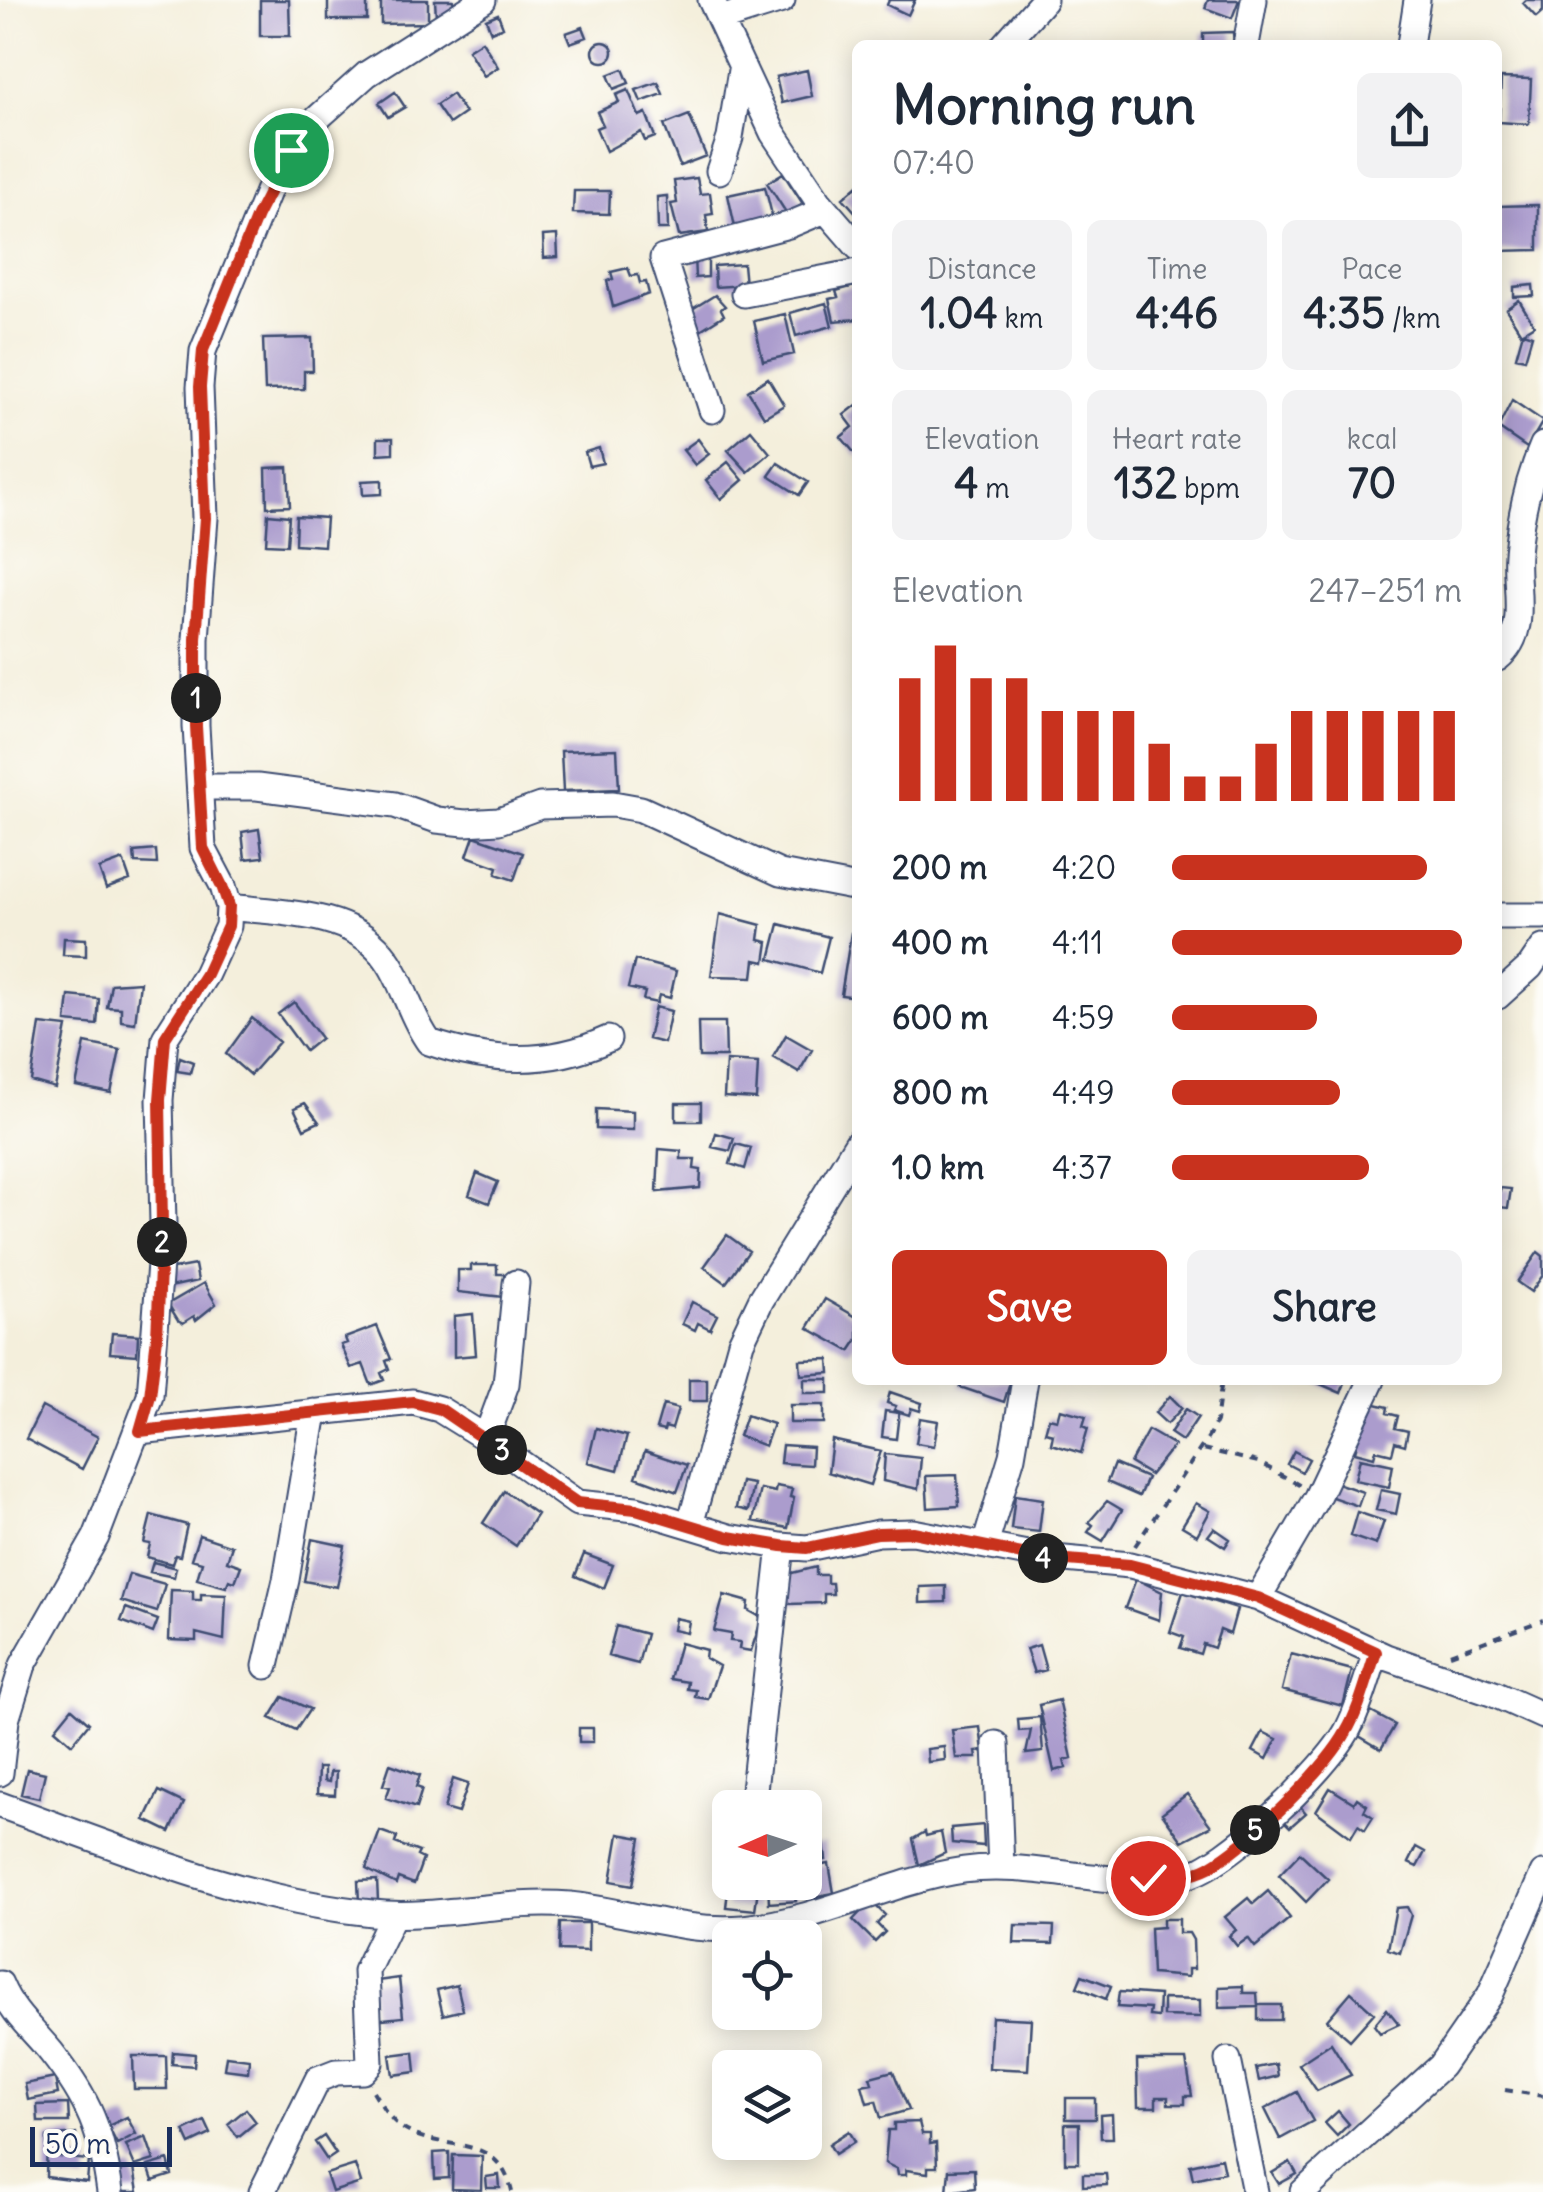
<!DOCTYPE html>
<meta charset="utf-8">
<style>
:root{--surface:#fff;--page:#f2f2f3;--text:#1f2937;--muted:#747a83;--accent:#c8321e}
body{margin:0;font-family:Delius,sans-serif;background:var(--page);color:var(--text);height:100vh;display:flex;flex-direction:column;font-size:38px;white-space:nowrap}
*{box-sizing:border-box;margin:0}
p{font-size:32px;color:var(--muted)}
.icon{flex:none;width:55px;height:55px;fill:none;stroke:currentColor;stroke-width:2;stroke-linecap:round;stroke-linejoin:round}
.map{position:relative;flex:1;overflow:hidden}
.details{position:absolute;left:852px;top:40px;width:650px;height:1345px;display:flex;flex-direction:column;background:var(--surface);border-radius:15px;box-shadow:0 5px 25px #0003}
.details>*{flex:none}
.needle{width:65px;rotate:267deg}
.buttons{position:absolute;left:712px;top:1790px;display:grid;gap:20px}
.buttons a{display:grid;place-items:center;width:110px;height:110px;border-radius:15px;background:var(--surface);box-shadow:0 5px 25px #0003;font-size:50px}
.scale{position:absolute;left:30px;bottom:25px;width:142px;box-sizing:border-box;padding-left:10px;border:5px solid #1b2f5e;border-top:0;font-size:28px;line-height:35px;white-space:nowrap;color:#1b2f5e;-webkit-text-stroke:8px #fdfcf7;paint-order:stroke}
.pin{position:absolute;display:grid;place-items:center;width:85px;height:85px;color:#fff;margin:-42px;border:5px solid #fff;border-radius:50%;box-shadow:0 2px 10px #0007}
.km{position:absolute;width:50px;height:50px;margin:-25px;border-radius:50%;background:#222;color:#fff;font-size:28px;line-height:50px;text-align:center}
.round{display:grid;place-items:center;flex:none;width:105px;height:105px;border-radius:15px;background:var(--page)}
.headline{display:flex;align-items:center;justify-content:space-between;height:170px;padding:0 40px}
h1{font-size:55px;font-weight:800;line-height:75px}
.stats{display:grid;grid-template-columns:repeat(3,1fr);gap:15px;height:170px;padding:10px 40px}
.stats div{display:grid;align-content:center;border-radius:15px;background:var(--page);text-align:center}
.stats b{font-size:42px;font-weight:800}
.stats small{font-size:28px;font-weight:400}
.stats p{font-size:28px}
.chart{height:280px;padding:20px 40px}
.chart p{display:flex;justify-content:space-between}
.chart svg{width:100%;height:180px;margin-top:10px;stroke:var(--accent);stroke-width:6}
.button{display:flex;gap:20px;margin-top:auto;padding:20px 40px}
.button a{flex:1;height:115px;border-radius:15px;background:var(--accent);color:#fff;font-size:40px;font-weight:800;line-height:115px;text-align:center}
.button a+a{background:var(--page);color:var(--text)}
ul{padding:0 40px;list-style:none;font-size:32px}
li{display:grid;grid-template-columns:160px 120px 1fr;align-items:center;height:75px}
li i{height:25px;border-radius:12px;background:var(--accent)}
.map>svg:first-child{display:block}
</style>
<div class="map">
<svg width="1543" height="2192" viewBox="0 0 1543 2192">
<rect width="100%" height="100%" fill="#fdfcf7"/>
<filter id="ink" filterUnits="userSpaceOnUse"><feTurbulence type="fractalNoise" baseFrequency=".01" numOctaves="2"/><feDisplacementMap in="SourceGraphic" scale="20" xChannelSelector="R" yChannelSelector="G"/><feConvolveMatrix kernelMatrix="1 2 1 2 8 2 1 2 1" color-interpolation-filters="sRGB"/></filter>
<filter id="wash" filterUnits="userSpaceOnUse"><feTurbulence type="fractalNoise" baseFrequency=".0048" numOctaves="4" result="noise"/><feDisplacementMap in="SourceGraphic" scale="40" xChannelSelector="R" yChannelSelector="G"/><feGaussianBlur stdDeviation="2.25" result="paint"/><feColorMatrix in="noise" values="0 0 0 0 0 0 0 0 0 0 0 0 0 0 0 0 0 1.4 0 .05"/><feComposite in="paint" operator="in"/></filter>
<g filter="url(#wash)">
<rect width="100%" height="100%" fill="#f4efdc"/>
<g id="blocks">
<!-- building -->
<path fill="#ab9ccd" d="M260,0H289L290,36H260Z
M328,0H367V20H328Z
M381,0H428V23L381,24Z
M435,0H453L454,16L436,17Z
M889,0H915L908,15L887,5Z
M1208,0H1239L1232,18L1205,8Z
M1526,0H1543V11L1536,17L1523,3Z
M498,14L503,27L491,32L486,19Z
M583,27L587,37L570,43L566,33Z
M1233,32L1234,45H1203V33Z
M482,41L498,67L484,76L468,50Z
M593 52a10 10 0 1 1 20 0a10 10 0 1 1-20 0Z
M623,69L629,83L614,89L608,75Z
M807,70L812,96L782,103L776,77Z
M1501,78L1531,79L1529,124L1499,122Z
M658,82L663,94L641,102L636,90Z
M628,90L639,116L646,113L655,137L645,141L641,132L606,151L596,128L603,125L597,112L619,102L616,95Z
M395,92L405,107L388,117L379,103Z
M452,94L465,113L449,124L436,105Z
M689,115L706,156L680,166L664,125Z
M783,173L803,204L787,214L767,183Z
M697,178L700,194L710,193L713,214L706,215L708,232L679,236L671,204L677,203L674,181Z
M858,185V215L843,198Z
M765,187L773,219L735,227L728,195Z
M574,191H610L609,214L573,213Z
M667,196L668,229H658L657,197Z
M1538,205V250L1498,251V206Z
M557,235L558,257L544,258L543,236Z
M694,255H708V277L695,278Z
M743,264L745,285L715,287L714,266Z
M628,268L631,276L638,275L640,283L646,282L649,294L613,307L607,281L613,279L611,272Z
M858,285V319L834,321L829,299L838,297L836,291Z
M1533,285L1534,296L1514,297V287Z
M715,295L725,306L721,309L724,315L697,332L686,313Z
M1519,300L1534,325L1521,333L1506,309Z
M826,303L832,326L796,336L790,313Z
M785,314L794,354L763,361L754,321Z
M1523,332L1532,335L1525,359L1516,357Z
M312,338L313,371H304V389L265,390L263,339Z
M768,378L784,405L764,417L748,391Z
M1512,400L1543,421L1527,448L1498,428Z
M858,404V457L841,437L853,427L844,415Z
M751,430L770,453L748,472L728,450Z
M378,438H393V453L378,454Z
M698,439L709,454L695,465L683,450Z
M599,448L603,463L589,466L585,452Z
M728,462L743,480L721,499L706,480Z
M778,463L808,482L799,495L769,476Z
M288,467L290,506L267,507L266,468Z
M382,480V494L363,495L362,481Z
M268,514L289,516L287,545L266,544Z
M296,516L326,518L324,546L295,544Z
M617,749L619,789L563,791L561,751Z
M259,829L263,857L245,859L242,832Z
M474,836L523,853L514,880L496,874L498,867L467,856Z
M156,850L157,864L135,863L134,852Z
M123,860L130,880L106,889L99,869Z
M720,914L761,925L759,940L768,942L765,962L755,960L753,977L711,976Z
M779,924L829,937L820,973L770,959Z
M851,933L858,934V997L841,995Z
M64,938L86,939V956L63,955Z
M635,960L676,971L670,998L659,995L657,1003L643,1000L645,992L628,988Z
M140,982L135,1023L121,1021V1008L107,1007L111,984Z
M69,996L99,999L97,1025L66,1022Z
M294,1002L321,1038L305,1051L278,1014Z
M655,1007L671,1011L664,1043L648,1039Z
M252,1018L279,1042L250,1075L226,1054Z
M698,1022H725L726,1057H699Z
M40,1024L67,1027L55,1088L31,1081Z
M786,1035L812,1050L799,1072L773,1057Z
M85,1043L120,1050L111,1093L76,1086Z
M180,1057L193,1062L190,1073L177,1071Z
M726,1061L758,1063L756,1099L724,1097Z
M305,1103L319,1122L304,1129L294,1108Z
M676,1103H701V1121H676Z
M596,1109L633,1111V1130L596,1129Z
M716,1133L734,1138L730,1151L712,1147Z
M736,1144L751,1148L745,1169L730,1164Z
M659,1149L681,1151V1159H695L694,1169L701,1170L700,1188L657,1192Z
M477,1173L498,1182L489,1203L469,1195Z
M1500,1188L1511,1189L1508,1208L1498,1207Z
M727,1235L749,1251L726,1283L704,1267Z
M1538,1252L1543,1256V1275L1531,1292L1517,1282Z
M195,1265L198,1281L165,1288L162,1271Z
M471,1265H497V1274H504V1297L458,1292V1270H471Z
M204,1283L216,1304L196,1320L194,1316L183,1323L178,1320L168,1304Z
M825,1299L858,1318V1339L850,1351L808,1328Z
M692,1302L717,1315L710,1329L698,1323L695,1330L682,1324Z
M473,1314L476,1355L454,1357V1316Z
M377,1326L391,1359L386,1361L389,1369L381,1373L384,1380L371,1385L363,1364L351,1368L341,1345L347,1343L345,1338Z
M112,1333L138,1335L137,1355L110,1353Z
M829,1359L830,1373L801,1375L800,1360Z
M689,1379H707V1401H689Z
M804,1379H829V1393H804Z
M963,1380H1011L1004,1402L960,1387Z
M1311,1380H1346L1341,1393Z
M890,1392L922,1403L920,1411L911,1408L909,1415L894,1410L896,1406L887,1403Z
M1170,1396L1182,1408L1167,1424L1155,1413Z
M1367,1402L1388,1407L1387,1413L1398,1416L1395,1428L1408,1431L1405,1445L1395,1442L1392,1454L1376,1450L1374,1457L1355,1452Z
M663,1405L678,1409L672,1429L665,1427L664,1431L656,1429Z
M790,1405H824V1423H790Z
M42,1407L98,1437L82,1469L26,1439Z
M1060,1409L1086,1416L1083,1426L1088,1428L1081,1453L1051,1444L1053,1434L1045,1432L1049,1418L1057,1420Z
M1186,1409L1198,1417L1182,1441L1170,1433Z
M885,1411L899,1413L896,1439L882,1437Z
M746,1415L773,1424L765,1446L739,1436Z
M920,1418L938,1421L934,1446L916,1443Z
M596,1428L627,1436L618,1470L588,1462Z
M1148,1430L1174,1445L1150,1475L1130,1463Z
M832,1440L881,1451L870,1485L828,1472Z
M782,1445L812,1447L811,1465L780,1463Z
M645,1451L687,1465L677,1492L636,1477Z
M1294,1451L1309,1459L1302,1472L1287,1464Z
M885,1454L921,1458L918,1489L883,1481Z
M1360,1458L1393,1465L1389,1487L1355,1480Z
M1114,1464L1147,1478L1139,1496L1107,1482Z
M957,1475L959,1506L928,1508L926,1476Z
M1331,1481L1363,1492L1358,1506L1326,1495Z
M741,1482L753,1484L748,1511L736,1508Z
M776,1486L792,1489L790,1497L794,1498L788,1528L753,1521L760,1489L775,1492Z
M1381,1490L1400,1494L1396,1514L1376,1510Z
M504,1491L537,1514L516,1546L483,1523Z
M1015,1495L1043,1499L1039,1532L1011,1529Z
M1107,1501L1122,1510L1103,1541L1088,1532L1093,1525L1089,1522Z
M1196,1503L1210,1511L1197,1535L1182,1526Z
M1357,1512L1384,1521L1376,1545L1350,1536Z
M151,1515L187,1525L180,1556L175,1555L172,1564L147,1557L150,1544L144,1543Z
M1214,1528L1230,1539L1225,1547L1208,1536Z
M199,1535L232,1546L227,1561L241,1566L235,1582L229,1580L226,1587L197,1579L202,1562L191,1559Z
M312,1539L345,1546L337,1587L304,1581Z
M584,1554L613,1565L604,1588L575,1576Z
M153,1562L176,1568L174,1577L150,1572Z
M816,1567V1575H827V1583H832L833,1594H824V1603L788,1604V1574Z
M129,1574L165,1584L157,1612L121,1601Z
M1136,1579L1162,1592L1159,1620L1125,1608Z
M946,1586V1602L920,1603V1587Z
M171,1590L193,1591V1600H201V1594L226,1595L224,1640L196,1633V1641L169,1640Z
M1183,1592L1237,1609L1230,1634L1220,1630L1214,1648L1203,1644L1200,1654L1180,1648L1184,1637L1170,1632Z
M724,1595L749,1602L748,1610L762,1618L751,1651L739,1649L740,1642L730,1641L731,1634L714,1631Z
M126,1608L158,1620L153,1633L121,1621Z
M675,1618L689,1621L687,1633L673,1630Z
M616,1626L646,1634L638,1664L608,1656Z
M680,1643L706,1650L705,1658L719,1666L708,1699L695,1697L696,1690L687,1689L688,1682L670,1679Z
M1039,1645L1046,1670L1034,1673L1026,1649Z
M1291,1654L1352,1670L1343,1706L1282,1690Z
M283,1697L310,1709L296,1730L270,1718Z
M1059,1700L1072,1758L1064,1760L1066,1768L1054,1771L1039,1705Z
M72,1708L89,1723L72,1744L55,1729Z
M1371,1712L1395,1725L1381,1749L1359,1736L1364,1728L1358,1725Z
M1040,1717L1043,1752L1026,1754L1031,1730L1019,1731L1018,1719Z
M980,1727L983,1751L976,1752L977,1758H956L952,1730Z
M579,1728H593V1742H579Z
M1263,1732L1277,1739L1267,1759L1253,1751Z
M944,1747L945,1760L928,1762L927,1749Z
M390,1764L420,1775L416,1787L422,1789L416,1808L386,1798L390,1787L383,1785Z
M318,1768H324V1781L329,1782L330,1772H336L335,1795L317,1794Z
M27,1769L45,1773L39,1798L21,1794Z
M453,1779L468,1784L458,1813L444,1809Z
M1330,1788L1354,1803L1357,1798L1367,1805L1364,1811L1373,1817L1365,1830L1358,1825L1351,1837L1316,1811Z
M159,1791L184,1803L170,1832L145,1820Z
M1187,1794L1211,1826L1182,1841L1162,1813Z
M1298,1804L1306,1813L1290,1827L1282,1819Z
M983,1825L984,1846L952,1843L951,1828Z
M380,1831L397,1837L395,1843L419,1852L417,1856L423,1859L414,1884L398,1878L396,1884L366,1869Z
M925,1832L926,1836L941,1832L945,1853L919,1865L913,1839Z
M619,1834L641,1838L633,1885L611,1881Z
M824,1843L826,1860L805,1863V1846Z
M1416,1847L1425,1852L1417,1867L1408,1863Z
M1300,1853L1328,1879L1306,1902L1279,1875Z
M829,1864L834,1893L806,1898L805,1868Z
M377,1880L378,1901L359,1903L358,1881Z
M729,1882H759L755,1910L726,1907Z
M768,1882H795L796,1901L769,1903Z
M1268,1891L1290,1918L1255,1947L1248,1938L1237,1946L1229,1936L1236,1930L1225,1917L1248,1898L1253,1904Z
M871,1901L885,1915L877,1924L885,1932L875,1942L853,1920Z
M1407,1907L1411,1915L1400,1953L1388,1949L1396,1908Z
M1163,1919H1179V1933H1189L1193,1940L1194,1969H1188V1977L1152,1974L1150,1928L1163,1927Z
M560,1923H588V1951L559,1950Z
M1015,1925L1054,1926L1053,1944L1014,1943Z
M1082,1975L1111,1986L1106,1999L1077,1987Z
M399,1978L403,2017L374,2020L370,1982Z
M457,1985L463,2010L443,2015L437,1990Z
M1243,1986V1993H1257L1258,2007L1219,2008V1987Z
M1119,1992L1159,1995L1158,2017L1149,2016L1150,2009L1117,2007Z
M1351,1992L1374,2013L1350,2040L1327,2020Z
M1163,1999L1200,2000V2017L1163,2016Z
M1258,2005H1281V2020H1258Z
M1387,2009L1399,2024L1380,2033L1374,2025Z
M992,2017L1031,2019L1028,2070L989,2068Z
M1331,2043L1351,2075L1317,2091L1299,2064Z
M173,2052L195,2054L194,2066L172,2064Z
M414,2052L416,2072L393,2075L390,2055Z
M133,2056H166L167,2089H134Z
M226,2056L249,2059L248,2072L224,2069Z
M1137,2060H1186L1192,2096H1185V2104H1168V2097H1156V2107H1138Z
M1276,2064L1278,2076L1259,2081L1256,2068Z
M893,2071L909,2110L881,2118L876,2101L867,2103L862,2085L872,2083L870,2077Z
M55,2078L58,2094L28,2100L25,2084Z
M1297,2092L1313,2121L1280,2139L1265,2109Z
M1066,2098H1095V2119H1066Z
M68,2104L69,2122H38L37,2105Z
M246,2109L256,2122L238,2137L228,2124Z
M1338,2111L1349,2124L1337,2136L1325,2123Z
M1112,2114L1113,2138H1101L1100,2115Z
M127,2117L136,2134L117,2144L108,2126Z
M205,2121L211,2134L190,2144L184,2131Z
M919,2122L922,2134H930V2144L936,2143L937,2167H928V2173L906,2170V2175H898L897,2169L885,2163L888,2130H894V2123Z
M1065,2124H1079V2163H1065Z
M849,2131L855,2141L835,2154L829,2144Z
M76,2134L78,2152L49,2156L89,2160L87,2182L46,2177L47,2137Z
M324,2136L336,2154L327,2160L315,2142Z
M146,2137L154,2160L135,2166L126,2145Z
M449,2152V2178L435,2179L434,2153Z
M453,2155L482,2156L481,2190L452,2189Z
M1221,2158L1224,2172L1193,2179L1190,2165Z
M168,2160L172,2175L153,2181L148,2166Z
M1290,2162L1297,2174L1279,2184L1272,2173Z
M355,2165L361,2183L332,2192L326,2174Z
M134,2168L138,2192H118L115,2171Z
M974,2169L975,2188L947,2192L949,2170Z
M1083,2174H1106L1107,2185L1083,2186Z
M499,2175L500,2188H487L486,2177Z"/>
</g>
</g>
<g filter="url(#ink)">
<use href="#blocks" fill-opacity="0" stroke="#3c4c71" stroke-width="2.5"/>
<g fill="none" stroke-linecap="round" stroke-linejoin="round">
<!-- minor casing -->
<g stroke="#3c4c71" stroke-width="29">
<path id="minor" d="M711,0L773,133L819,202L858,247
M721,19L782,0
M1004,45L1044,0
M1246,45L1254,0
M1410,45L1417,0
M719,171L730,138L741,70
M744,294L858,272
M712,410L663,258L789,225L825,210
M1498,658C1530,631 1514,590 1517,553C1520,518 1529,478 1543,445
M201,787H257L395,805L437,820L465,823L499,821L540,806L613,804L641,809L780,873L858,888
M229,907C279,913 347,911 382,953C403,978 409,1015 429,1042C490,1063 549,1066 608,1039
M1498,916H1543
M1498,996L1530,967L1543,948
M139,1431L413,1402L439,1409L481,1435L577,1503L636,1509L729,1537L781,1546L807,1548L878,1533L913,1532L1043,1557L1130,1565L1258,1598L1386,1657L1494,1694L1543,1716
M486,1438L506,1384L516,1283
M690,1525L741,1342L761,1300L858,1142
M985,1545L1012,1456L1025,1380
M1258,1598L1317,1497L1372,1380
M266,1666L286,1580L314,1412
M996,1744L1001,1868
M0,1773L6,1720L23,1665L96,1537L150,1396L163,1224L160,1100L165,1038L206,974L228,926L229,907L223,886L203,848L196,726V639L205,518L200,387L203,351L274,177L311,124L367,74L483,0
M0,1805C120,1848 244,1901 372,1913C438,1920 504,1899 570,1905C628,1911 683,1933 743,1928C818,1921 889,1881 964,1870C1036,1860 1112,1891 1184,1876C1226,1868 1326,1769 1347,1731C1360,1707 1367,1678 1376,1652
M752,1808L781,1546
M0,1984C12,2013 32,2029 51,2052C89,2100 102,2132 110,2192
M1228,2060L1255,2192
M262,2192L318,2079L336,2072L363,2071L370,2063L366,1971L393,1915
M1303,2192L1441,2066L1490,1995L1543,1874"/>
</g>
<!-- path -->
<path stroke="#3c4c71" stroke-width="4" stroke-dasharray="8 8" stroke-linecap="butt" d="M1203,1449L1258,1462L1301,1486
M1135,1546L1209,1436L1216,1422L1222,1380
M1450,1654L1543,1620
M1505,2090L1543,2096
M373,2091C381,2104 389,2119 402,2128C443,2155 497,2129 512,2192"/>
<!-- minor -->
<use href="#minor" stroke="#fff" stroke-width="25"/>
</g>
</g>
<g fill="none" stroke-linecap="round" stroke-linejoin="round" filter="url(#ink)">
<!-- route casing -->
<g stroke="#fff" stroke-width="20">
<path id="route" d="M291,150L257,216L203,350L200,387L205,518L196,639V726L203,848L222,886L229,906L228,926L206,974L165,1038L160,1100L162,1224L157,1337L150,1396L140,1431L413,1402L440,1409L577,1503L636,1509L729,1537L782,1546L807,1548L878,1533L913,1532L1042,1558L1130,1565L1258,1598L1376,1652C1367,1678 1360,1708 1346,1732C1325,1770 1247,1846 1209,1867C1190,1877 1169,1877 1148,1878"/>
</g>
<!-- route -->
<use href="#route" stroke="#c8321e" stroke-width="12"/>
</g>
</svg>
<div class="buttons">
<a><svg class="needle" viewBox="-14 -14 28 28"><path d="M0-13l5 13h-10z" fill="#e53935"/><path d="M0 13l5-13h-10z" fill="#747a83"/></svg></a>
<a><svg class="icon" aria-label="locate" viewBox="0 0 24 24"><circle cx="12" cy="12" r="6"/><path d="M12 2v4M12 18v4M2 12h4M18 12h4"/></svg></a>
<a><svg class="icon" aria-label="layers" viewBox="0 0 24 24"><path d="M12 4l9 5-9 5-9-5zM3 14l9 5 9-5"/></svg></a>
</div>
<div class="scale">50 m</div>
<div class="pin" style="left:291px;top:150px;background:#1e9e55"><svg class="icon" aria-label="arrive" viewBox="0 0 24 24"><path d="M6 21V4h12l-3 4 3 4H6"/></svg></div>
<div class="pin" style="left:1148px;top:1878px;background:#d93025"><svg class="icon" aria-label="check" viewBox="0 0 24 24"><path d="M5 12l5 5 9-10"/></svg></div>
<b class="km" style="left:196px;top:698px">1</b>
<b class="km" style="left:162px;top:1242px">2</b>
<b class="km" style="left:502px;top:1450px">3</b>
<b class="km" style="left:1043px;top:1558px">4</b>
<b class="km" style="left:1255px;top:1830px">5</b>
<section class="details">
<div class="headline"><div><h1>Morning run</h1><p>07:40</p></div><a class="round"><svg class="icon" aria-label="share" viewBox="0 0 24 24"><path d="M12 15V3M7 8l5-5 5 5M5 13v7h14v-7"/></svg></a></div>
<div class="stats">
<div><p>Distance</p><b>1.04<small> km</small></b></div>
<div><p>Time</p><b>4:46</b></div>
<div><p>Pace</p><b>4:35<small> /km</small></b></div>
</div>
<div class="stats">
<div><p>Elevation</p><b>4<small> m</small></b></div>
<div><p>Heart rate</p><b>132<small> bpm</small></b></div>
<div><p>kcal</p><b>70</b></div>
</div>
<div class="chart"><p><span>Elevation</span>247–251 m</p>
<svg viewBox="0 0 160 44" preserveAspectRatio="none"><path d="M5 44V14M15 44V6M25 44V14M35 44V14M45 44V22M55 44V22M65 44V22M75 44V30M85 44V38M95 44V38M105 44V30M115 44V22M125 44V22M135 44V22M145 44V22M155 44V22"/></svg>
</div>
<ul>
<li><b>200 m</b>4:20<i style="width:88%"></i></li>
<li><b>400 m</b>4:11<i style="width:100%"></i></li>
<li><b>600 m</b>4:59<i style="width:50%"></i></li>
<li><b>800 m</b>4:49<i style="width:58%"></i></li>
<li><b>1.0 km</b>4:37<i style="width:68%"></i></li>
</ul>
<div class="button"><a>Save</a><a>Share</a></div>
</section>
</div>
